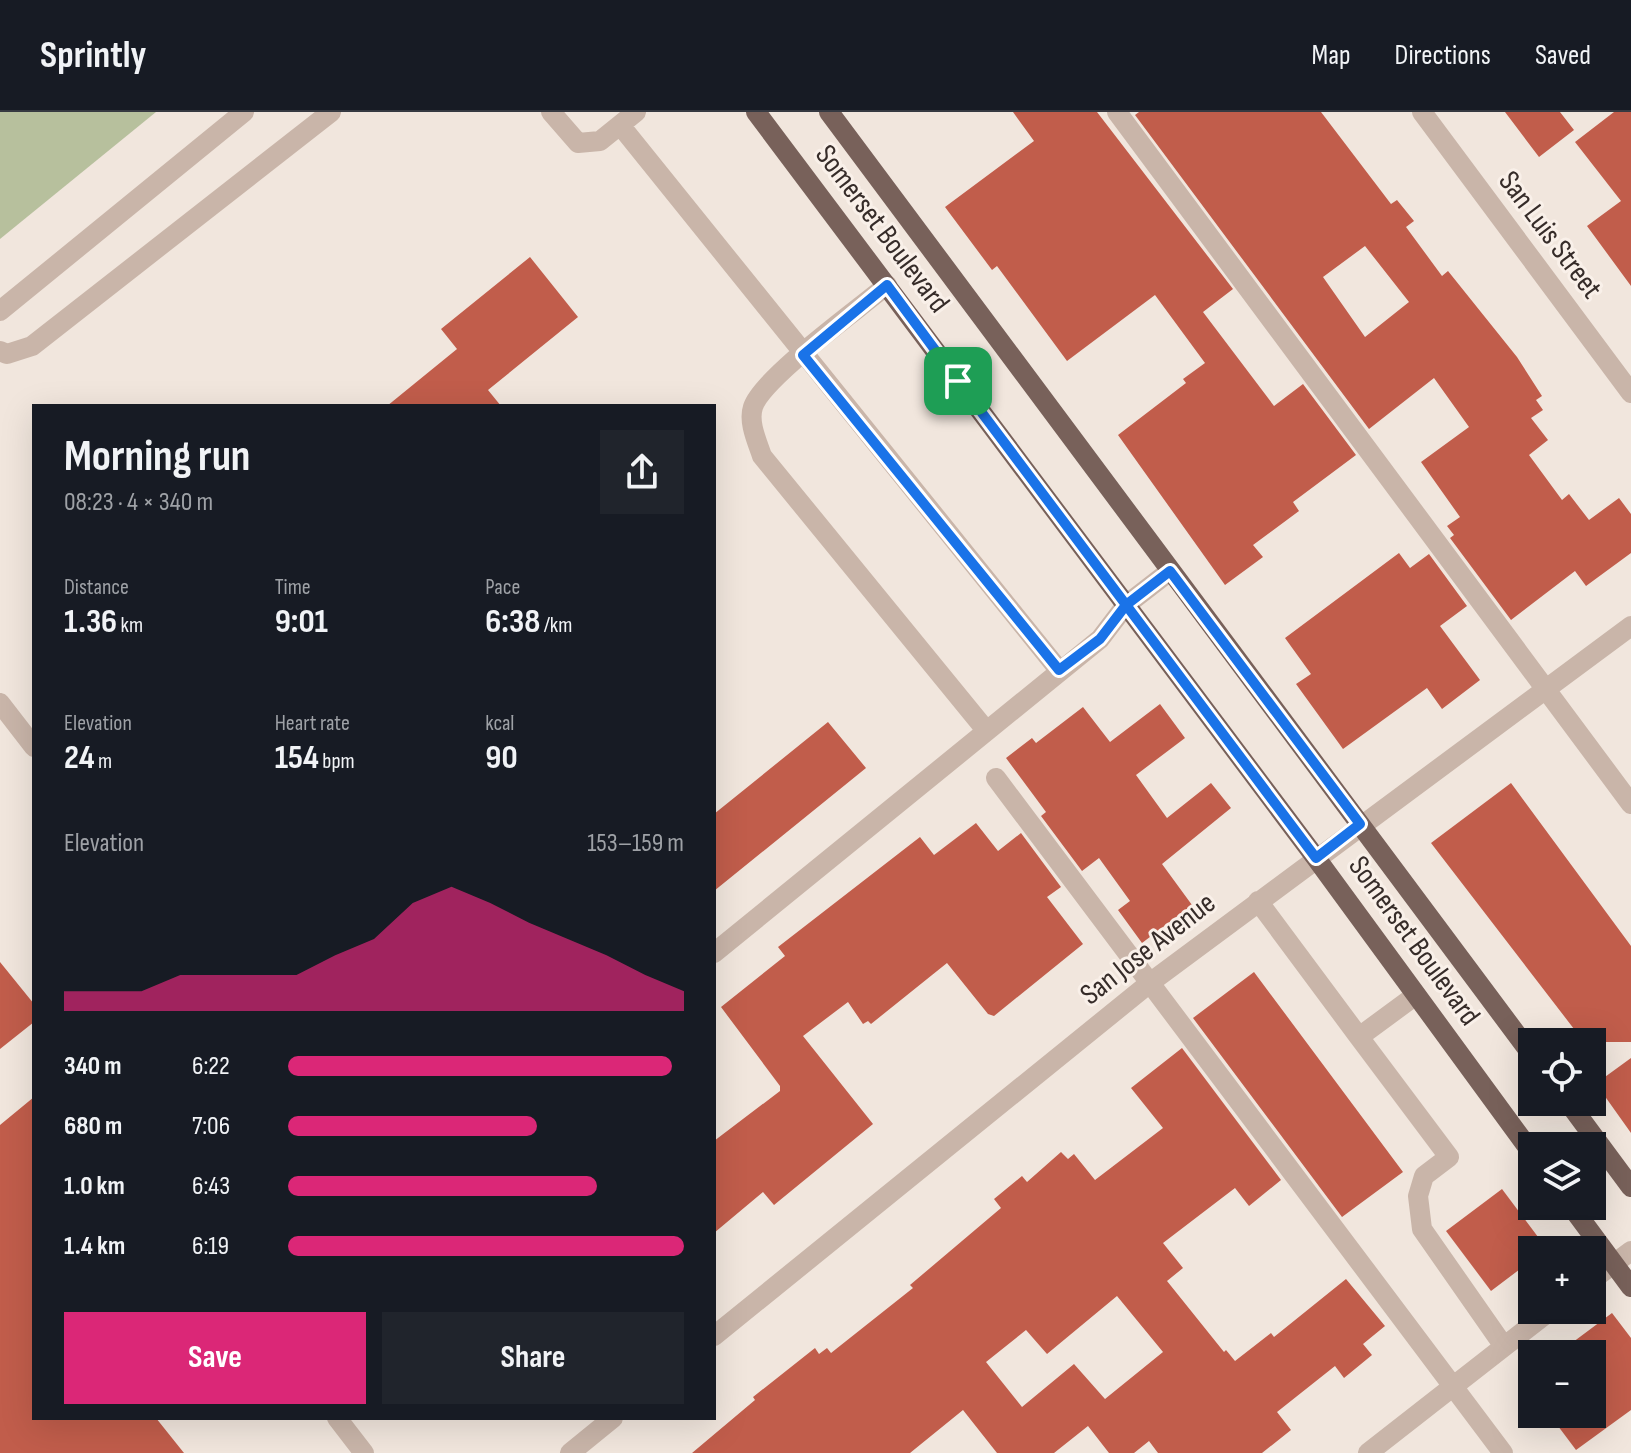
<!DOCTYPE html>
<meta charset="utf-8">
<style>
:root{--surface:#171b24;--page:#20242c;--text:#f1f3f6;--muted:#9ea1a6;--line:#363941;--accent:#db2777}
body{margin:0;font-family:"Sofia Sans Condensed",sans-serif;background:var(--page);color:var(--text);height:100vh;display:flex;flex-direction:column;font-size:30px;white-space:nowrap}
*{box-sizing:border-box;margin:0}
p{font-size:26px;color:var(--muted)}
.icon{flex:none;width:44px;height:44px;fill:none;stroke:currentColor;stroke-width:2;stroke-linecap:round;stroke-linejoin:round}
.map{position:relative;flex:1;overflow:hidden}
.details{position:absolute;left:32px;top:292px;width:684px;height:1016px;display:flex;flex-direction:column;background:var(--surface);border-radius:0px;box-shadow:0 8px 32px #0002}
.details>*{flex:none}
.buttons{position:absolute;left:1518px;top:916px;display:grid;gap:16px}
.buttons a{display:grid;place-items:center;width:88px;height:88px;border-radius:0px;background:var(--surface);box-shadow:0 8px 32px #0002;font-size:40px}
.pin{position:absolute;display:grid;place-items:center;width:68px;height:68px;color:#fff;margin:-34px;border-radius:16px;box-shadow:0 4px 12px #0006}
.round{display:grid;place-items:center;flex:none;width:84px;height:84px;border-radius:0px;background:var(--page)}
.headline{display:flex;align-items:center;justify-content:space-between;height:136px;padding:0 32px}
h1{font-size:44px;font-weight:700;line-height:60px}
.metrics{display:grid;grid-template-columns:repeat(3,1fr);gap:12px;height:136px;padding:8px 32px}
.metrics div{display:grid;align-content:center}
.metrics b{font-size:34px;font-weight:700}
.metrics small{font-size:22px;font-weight:400}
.metrics p{font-size:22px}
.chart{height:224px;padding:16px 32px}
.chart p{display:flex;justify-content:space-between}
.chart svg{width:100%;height:144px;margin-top:8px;fill:var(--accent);opacity:.7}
.primary-button{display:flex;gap:16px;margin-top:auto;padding:16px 32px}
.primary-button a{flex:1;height:92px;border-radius:0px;background:var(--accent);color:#fff;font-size:32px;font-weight:700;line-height:92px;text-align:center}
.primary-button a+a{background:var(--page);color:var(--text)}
ul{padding:0 32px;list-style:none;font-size:26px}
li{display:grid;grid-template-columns:128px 96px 1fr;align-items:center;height:60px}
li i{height:20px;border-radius:10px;background:var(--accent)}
header{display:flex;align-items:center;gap:48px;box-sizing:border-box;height:112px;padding:0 40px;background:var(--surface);border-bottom:2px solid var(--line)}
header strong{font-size:38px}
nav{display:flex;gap:44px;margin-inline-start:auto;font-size:28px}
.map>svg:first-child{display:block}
</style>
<header>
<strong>Sprintly</strong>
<nav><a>Map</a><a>Directions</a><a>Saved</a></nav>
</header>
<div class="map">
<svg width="1631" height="1341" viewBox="0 0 1631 1341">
<rect width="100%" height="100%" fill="#f1e6dd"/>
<!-- green -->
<path fill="#b7c09d" d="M0,0H156L0,127Z"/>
<!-- building -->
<path fill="#c15d4b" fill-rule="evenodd" d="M1013,0H1097L1233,177L1203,200L1274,294L1303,272L1356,343L1293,390L1299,399L1253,433L1263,445L1225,473L1118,323L1186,271L1183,267L1205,251L1155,183L1067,249L997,154L992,158L945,95L1034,29Z
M1139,0H1321L1391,92L1397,88L1414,109L1406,115L1442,164L1448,159L1517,245L1542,284L1536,288L1543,298L1531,306L1548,328L1529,343L1562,388L1569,382L1589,408L1619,386L1631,402V441L1586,474L1575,459L1511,508L1450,426L1454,423L1447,414L1460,405L1421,350L1469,315L1434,266L1369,317L1135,3ZM1365,134L1409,190L1365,225L1323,165Z
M1505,0H1560L1574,18L1539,45Z
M1614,0H1631V174L1587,114L1621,89L1575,30Z
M530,145L578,205L488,278L501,294H387L457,237L441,217Z
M1399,441L1410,456L1429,442L1467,494L1440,514L1480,568L1442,597L1427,576L1343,637L1296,572L1311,562L1285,526Z
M1160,592L1185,626L1136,663L1167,706L1211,671L1231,696L1162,752L1192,793L1142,831L1118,798L1130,789L1099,746L1082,759L1041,704L1046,700L1006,646L1032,626L1036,631L1083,595L1110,630Z
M828,610L866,656L714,779V702Z
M1511,671L1631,834V930H1584L1431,731Z
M976,711L998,739L1021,721L1061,775L1047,785L1083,832L994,904L988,902L947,851L871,912L868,909L863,912L848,890L803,924L873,1012L774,1093L763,1080L714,1121V1029L780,979V974L721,895L785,844L778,835L920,725L934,743Z
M0,850L34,892V910L0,937Z
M1254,860L1403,1060L1342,1105L1193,906Z
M1182,936L1281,1068L1249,1094L1235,1076L1163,1131L1183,1156L1167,1169L1224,1240L1226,1238L1235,1249L1271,1221L1274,1225L1346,1167L1385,1214L1363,1232L1372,1243L1344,1266L1335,1254L1277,1300L1291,1318L1262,1341H1158L1149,1329L1134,1341H1109L1088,1314L1054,1341H997L963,1298L910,1341H692L755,1288L753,1285L815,1236L819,1242L827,1236L831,1241L913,1176L910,1173L1001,1096L994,1087L1022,1064L1027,1070L1061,1040L1068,1047L1074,1042L1095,1068L1163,1016L1131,976ZM1117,1184L1163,1240L1105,1287L1074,1252L1022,1295L986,1250L1026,1218L1047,1242Z
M1631,946V1021L1599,976L1602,974L1598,970Z
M34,985V1306H156L184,1341H0V1013Z
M1502,1077L1547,1137L1532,1138V1148L1491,1179L1446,1119Z
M1612,1201L1631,1226V1298L1576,1338L1549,1302H1592V1242H1557Z"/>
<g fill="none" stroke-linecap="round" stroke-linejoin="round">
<!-- minor -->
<path stroke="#c9b5a9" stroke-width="20" d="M551,0L578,31L600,29L636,0
M1117,0L1631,692
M1422,0L1631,281
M620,13L1059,558
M887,173C860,196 762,266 753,295C748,310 757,329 762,344L985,617
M0,199L244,0
M0,239L7,242L32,234L331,0
M0,591L34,635
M996,666L1503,1341
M1258,789L1359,925
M714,841L1100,527L1126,493L1170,459
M1416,883L1359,925L1449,1045L1424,1064L1418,1084L1422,1117L1503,1233
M1592,1168L1631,1139
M714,1224L1151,870L1631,514
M337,1306L364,1341
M570,1341L613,1306
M1368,1341L1551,1198"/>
<!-- major -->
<path stroke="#78615a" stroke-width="20" d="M756,0L1316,746L1532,1041
M829,0L1532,943
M1568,990L1631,1075
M1571,1094L1631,1175"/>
</g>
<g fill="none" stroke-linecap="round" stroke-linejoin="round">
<!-- route casing -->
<g stroke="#fff" stroke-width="16">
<path id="route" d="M958,269C1077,428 1197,587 1316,746L1360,712L1170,459L1126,493L1100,527L1059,558L803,243L887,173L958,269"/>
</g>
<!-- route -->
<use href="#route" stroke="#1a73e8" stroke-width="10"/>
</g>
<g text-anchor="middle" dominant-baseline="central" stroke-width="6" stroke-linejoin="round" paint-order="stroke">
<!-- street labels -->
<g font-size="30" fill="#362c29" stroke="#f9f0e9">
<text transform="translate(882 117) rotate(53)">Somerset Boulevard</text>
<text transform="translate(1550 123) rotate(53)">San Luis Street</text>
<text transform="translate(1414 829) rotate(54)">Somerset Boulevard</text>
<text transform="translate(1148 837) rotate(-38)">San Jose Avenue</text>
</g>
</g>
</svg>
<div class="buttons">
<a><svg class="icon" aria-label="locate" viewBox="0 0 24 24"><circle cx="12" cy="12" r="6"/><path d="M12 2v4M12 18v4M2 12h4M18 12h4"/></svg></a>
<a><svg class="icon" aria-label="layers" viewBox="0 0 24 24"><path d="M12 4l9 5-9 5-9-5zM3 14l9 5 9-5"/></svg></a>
<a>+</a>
<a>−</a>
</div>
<div class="pin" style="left:958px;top:269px;background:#1e9e55"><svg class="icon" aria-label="arrive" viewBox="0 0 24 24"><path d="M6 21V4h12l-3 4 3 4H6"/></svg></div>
<section class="details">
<div class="headline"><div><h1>Morning run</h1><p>08:23 · 4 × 340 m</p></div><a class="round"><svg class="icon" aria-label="share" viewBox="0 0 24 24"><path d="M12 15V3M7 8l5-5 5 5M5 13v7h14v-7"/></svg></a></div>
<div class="metrics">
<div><p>Distance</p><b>1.36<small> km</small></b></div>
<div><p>Time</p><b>9:01</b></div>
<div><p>Pace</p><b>6:38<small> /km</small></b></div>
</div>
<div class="metrics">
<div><p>Elevation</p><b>24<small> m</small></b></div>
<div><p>Heart rate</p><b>154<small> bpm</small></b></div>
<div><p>kcal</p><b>90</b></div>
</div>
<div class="chart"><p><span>Elevation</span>153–159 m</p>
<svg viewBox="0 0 160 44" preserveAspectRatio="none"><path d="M0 44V38L10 38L20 38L30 33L40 33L50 33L60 33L70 27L80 22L90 11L100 6L110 11L120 17L130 22L140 27L150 33L160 38V44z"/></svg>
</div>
<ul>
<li><b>340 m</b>6:22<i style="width:97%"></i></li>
<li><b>680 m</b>7:06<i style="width:63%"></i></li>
<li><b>1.0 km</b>6:43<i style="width:78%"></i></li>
<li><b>1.4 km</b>6:19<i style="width:100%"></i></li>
</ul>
<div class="primary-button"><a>Save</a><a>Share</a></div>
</section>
</div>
